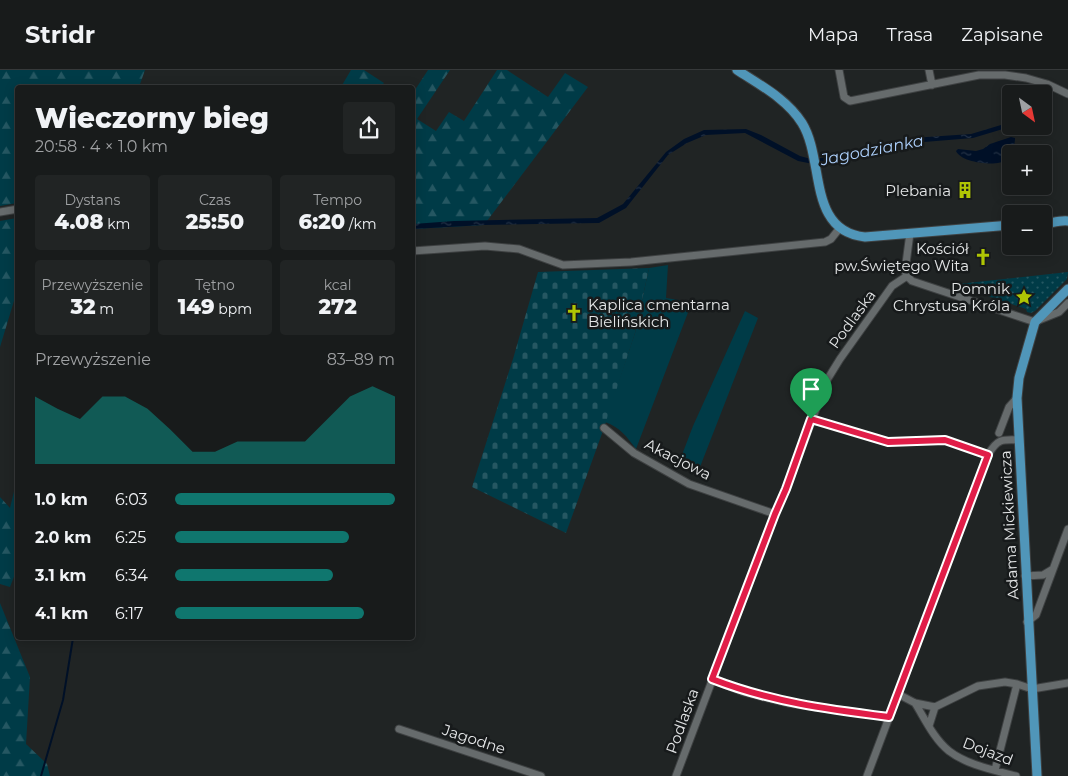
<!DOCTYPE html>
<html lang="pl">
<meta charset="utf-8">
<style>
:root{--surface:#181b1b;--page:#212424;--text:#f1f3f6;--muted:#9fa1a3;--line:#36393a;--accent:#0f766e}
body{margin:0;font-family:Montserrat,sans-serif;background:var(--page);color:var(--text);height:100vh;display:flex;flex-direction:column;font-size:19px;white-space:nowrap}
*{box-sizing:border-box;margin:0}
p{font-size:16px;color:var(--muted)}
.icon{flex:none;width:28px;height:28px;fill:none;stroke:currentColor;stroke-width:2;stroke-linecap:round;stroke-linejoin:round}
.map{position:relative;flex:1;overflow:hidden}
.panel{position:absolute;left:15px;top:15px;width:400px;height:555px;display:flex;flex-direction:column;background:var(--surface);border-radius:5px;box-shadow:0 2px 12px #0003,0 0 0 1px var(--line)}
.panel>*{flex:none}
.needle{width:32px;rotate:147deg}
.tools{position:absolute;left:1002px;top:15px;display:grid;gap:10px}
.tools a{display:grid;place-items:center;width:50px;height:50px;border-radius:5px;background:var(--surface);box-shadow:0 2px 12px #0003,0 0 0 1px var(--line);font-size:25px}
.pin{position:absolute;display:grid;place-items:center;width:42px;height:42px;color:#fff;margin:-51px -21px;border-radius:50% 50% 50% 0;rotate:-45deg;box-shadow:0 0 5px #0007}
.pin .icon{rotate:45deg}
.round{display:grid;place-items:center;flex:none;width:52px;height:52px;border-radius:5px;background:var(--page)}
.head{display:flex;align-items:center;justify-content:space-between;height:85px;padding:0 20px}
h1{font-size:28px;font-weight:800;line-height:38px}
.figures{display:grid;grid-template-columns:repeat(3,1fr);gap:8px;height:85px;padding:5px 20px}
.figures div{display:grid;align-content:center;border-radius:5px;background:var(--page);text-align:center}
.figures b{font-size:21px;font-weight:800}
.figures small{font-size:14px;font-weight:400}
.figures p{font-size:14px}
.chart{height:140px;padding:10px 20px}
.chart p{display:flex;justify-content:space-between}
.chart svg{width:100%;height:90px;margin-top:5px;fill:var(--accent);opacity:.7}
ul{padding:0 20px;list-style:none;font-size:16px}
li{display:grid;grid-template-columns:80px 60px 1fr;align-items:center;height:38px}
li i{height:12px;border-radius:6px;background:var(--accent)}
header{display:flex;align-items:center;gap:30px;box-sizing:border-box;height:70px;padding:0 25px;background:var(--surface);border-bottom:1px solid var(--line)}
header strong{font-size:24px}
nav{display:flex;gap:28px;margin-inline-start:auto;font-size:18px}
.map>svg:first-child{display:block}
</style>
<header>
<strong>Stridr</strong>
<nav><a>Mapa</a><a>Trasa</a><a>Zapisane</a></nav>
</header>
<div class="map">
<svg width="1068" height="706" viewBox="0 0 1068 706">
<defs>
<pattern id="forest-firs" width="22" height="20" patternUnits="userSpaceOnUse" patternTransform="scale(1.25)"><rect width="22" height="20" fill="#003b47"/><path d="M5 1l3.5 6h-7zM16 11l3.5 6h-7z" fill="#255762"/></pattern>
<pattern id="cemetery-stones" width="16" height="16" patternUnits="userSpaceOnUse" patternTransform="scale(1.25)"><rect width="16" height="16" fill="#003b47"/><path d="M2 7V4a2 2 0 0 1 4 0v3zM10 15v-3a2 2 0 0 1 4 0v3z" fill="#255762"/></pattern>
<pattern id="park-dots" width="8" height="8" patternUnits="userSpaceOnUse" patternTransform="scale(1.25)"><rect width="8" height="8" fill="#003b47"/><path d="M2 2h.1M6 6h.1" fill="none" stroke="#255762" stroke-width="1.8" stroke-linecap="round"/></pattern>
<pattern id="water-ripples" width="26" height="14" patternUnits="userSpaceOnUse" patternTransform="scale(1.25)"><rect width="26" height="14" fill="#001027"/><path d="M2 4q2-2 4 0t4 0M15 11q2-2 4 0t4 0" fill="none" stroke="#253346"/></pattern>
</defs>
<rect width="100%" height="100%" fill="#202424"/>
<!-- grass -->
<path fill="#003b47" d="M668,195L666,228L692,232L636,379C626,366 621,358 605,352L635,263L649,198Z
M745,241L758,248L700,397L680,390L693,356Z"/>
<!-- forest -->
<path fill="url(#forest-firs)" d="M0,0H145L139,17L18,18L17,133L0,136Z
M351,0H364L384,13L380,17H341Z
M428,0H450L417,49L436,61L449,42L464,51L497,0H507L548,27L565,3L588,17L484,155L413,159V23Z
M17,148V221L0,277V151Z
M17,409V499L10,517L0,514V427L10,438Z
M0,533L30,607L26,674L47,694L50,706H0Z"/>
<!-- cemetery -->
<path fill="url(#cemetery-stones)" d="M649,198L635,263L604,358L566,463L472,417L513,289L538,202Z"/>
<!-- park -->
<path fill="url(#park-dots)" d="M1068,202L1067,209L1035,241L1031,243L1027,242L1026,239L970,220L958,214Z"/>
<!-- water -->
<path fill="url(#water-ripples)" d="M1011,52V56H1013L973,68L912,73L813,94L798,91L745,63L706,65L687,73L668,85L626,138L599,153L484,155L413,159V154L454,151L597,148L623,134L666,82L684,69L704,60L746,59L761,65L800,86L811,89L822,88L912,68L971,64Z
M1011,67L1015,68C1015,75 1012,86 1007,90C997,97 961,93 956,81L958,79L976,81L983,79L990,74Z"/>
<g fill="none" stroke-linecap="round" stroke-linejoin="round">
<!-- stream -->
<path stroke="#001027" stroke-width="2" d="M41,706L63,630L73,568"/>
<!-- minor casing -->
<g stroke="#3e4142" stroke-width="9">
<path id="minor" d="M839,0L844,27L850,31L979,5H1005L1026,8L1047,14L1068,24
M929,0L932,15
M0,142L18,139
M910,163L905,201L907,206L912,211L1035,252
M412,181L485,176L519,179L563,195L631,192L825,172L831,169L839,159
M1039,250L1059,242L1068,233
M811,349L888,372L945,370L988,385
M604,358L634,383L689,414L775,444
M999,363L1009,337L1017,328
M1025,506L1043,505L1053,499
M1027,552L1036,545L1068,459
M712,609L744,622L788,633L889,647
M898,624L915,633L935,637L978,616L1005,612L1017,614L1032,619L1068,613
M915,633C925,649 934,669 949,681C967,695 994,700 1016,706
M929,656L935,637
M399,659L541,706
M995,700L1017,614
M676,706L775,444L786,419L827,310L840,289L892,216L907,206
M867,706L988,385C997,369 1002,369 1019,370"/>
</g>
<!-- major casing -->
<g stroke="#3e4142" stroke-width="11">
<path id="major" d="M737,0C760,15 787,29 802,53C825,90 807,161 865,167L1011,155
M1044,154C1052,153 1060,150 1068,151
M1037,706L1017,328L1019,308L1035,252L1068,219"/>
</g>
<!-- minor -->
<use href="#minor" stroke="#666b6c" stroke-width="7"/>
<!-- major -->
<use href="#major" stroke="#5096b9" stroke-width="9"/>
</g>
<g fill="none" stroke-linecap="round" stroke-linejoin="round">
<!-- route casing -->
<g stroke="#fff" stroke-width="10">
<path id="route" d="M811,349L888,372L945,370L988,385L889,647C826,639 771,632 712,609L775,444L786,419Z"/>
</g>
<!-- route -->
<use href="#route" stroke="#e11d48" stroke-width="6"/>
</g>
<!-- icons -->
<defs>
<g id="building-bare" transform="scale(1.35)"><path d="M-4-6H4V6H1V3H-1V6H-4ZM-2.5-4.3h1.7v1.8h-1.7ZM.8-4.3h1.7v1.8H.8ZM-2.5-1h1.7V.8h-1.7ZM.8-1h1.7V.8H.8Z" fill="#afc504" stroke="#171a1b" stroke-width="2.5" paint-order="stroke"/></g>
<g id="church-bare" transform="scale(1.35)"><path d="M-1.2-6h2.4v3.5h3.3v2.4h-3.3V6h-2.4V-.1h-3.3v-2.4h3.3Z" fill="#afc504" stroke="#171a1b" stroke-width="2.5" paint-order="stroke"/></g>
<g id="sight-bare" transform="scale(1.35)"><path d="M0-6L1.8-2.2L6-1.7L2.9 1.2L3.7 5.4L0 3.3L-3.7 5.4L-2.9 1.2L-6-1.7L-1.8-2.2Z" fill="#afc504" stroke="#171a1b" stroke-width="2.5" paint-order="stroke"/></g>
</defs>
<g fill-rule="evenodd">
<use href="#building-bare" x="965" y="120"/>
<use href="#church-bare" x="983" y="187"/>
<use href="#sight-bare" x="1024" y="227"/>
<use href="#church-bare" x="574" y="243"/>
</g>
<g text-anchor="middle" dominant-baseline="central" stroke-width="5" stroke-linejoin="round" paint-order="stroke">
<!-- poi labels -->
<g font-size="15" fill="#e4e6e7" stroke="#171a1b" text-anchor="end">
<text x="951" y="120">Plebania</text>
<text x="969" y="178">Kościół<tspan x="969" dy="17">pw.Świętego Wita</tspan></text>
<text x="1010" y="218">Pomnik<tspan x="1010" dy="17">Chrystusa Króla</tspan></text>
<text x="588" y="234" text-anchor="start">Kaplica cmentarna<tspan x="588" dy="17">Bielińskich</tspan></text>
</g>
<!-- street labels -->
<g font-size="15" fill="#e4e6e7" stroke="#171a1b">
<text transform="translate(852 249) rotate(-54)">Podlaska</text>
<text transform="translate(678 389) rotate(27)">Akacjowa</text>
<text transform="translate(1009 455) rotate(-93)">Adama Mickiewicza</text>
<text transform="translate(682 651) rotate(-70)">Podlaska</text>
<text transform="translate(474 669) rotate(18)">Jagodne</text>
<text transform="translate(988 681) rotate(21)">Dojazd</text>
</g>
<!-- water labels -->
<g font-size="16" font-style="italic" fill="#add0fc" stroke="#171a1b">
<text transform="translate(872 80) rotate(-11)">Jagodzianka</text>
</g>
</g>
</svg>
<div class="tools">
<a><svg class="needle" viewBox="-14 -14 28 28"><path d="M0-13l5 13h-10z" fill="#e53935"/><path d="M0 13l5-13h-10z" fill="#9fa1a3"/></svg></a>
<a>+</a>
<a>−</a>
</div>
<div class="pin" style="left:811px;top:349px;background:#1e9e55"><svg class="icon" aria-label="arrive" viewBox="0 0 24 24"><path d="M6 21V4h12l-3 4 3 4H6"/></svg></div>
<section class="panel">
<div class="head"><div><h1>Wieczorny bieg</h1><p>20:58 · 4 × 1.0 km</p></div><a class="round"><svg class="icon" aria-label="share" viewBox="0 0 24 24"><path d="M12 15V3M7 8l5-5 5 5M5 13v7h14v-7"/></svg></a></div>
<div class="figures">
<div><p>Dystans</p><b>4.08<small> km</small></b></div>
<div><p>Czas</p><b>25:50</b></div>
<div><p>Tempo</p><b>6:20<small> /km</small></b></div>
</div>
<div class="figures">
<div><p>Przewyższenie</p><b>32<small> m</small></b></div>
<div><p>Tętno</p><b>149<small> bpm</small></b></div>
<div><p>kcal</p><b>272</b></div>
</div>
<div class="chart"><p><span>Przewyższenie</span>83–89 m</p>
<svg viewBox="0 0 160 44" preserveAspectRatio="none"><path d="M0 44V11L10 17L20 22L30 11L40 11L50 17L60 27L70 38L80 38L90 33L100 33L110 33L120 33L130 22L140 11L150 6L160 11V44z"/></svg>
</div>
<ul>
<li><b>1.0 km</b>6:03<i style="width:100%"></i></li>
<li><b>2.0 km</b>6:25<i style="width:79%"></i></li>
<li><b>3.1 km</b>6:34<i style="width:72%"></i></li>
<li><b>4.1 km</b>6:17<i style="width:86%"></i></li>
</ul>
</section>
</div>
